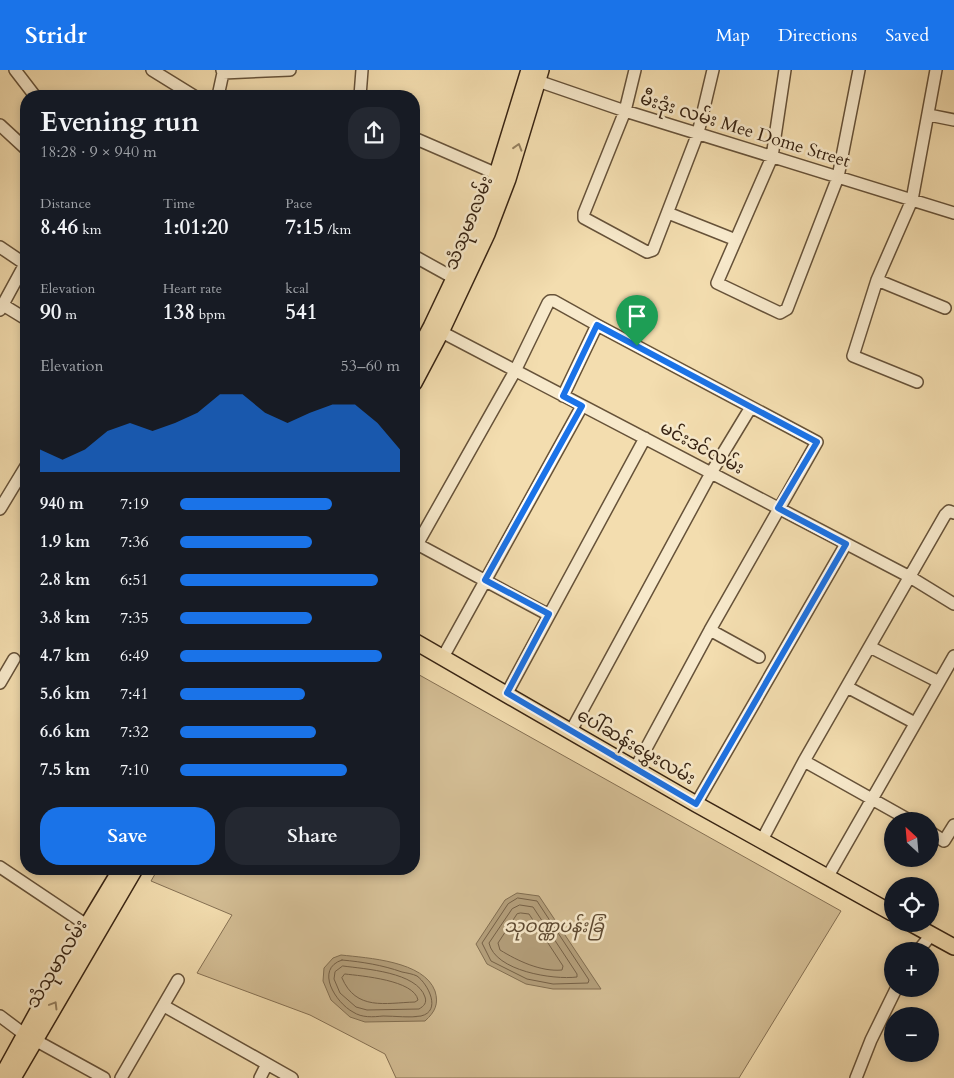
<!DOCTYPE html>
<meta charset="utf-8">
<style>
:root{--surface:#171b24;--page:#242831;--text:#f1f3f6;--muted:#9ea1a6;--accent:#1a73e8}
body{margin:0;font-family:Cardo,"Noto Sans Myanmar",serif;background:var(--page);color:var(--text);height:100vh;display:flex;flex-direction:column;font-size:19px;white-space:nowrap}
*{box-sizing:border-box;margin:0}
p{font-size:16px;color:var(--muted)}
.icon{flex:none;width:28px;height:28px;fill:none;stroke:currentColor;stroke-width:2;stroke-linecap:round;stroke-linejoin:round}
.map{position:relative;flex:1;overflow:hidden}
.sheet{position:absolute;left:20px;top:20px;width:400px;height:785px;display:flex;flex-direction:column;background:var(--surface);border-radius:20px;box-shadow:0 2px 8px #0003}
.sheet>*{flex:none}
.needle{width:32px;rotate:334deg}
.buttons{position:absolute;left:884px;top:742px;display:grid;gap:10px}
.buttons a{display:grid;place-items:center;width:55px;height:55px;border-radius:50%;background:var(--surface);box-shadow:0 2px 8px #0003;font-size:25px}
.pin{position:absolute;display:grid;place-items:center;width:42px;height:42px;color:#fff;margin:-51px -21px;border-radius:50% 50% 50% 0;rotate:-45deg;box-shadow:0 0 5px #0007}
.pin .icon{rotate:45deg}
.round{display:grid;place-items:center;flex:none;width:52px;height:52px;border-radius:20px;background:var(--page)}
.headline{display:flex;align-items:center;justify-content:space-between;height:85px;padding:0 20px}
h1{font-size:28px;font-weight:600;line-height:38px}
.metrics{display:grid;grid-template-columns:repeat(3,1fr);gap:8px;height:85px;padding:5px 20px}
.metrics div{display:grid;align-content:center}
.metrics b{font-size:21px;font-weight:600}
.metrics small{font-size:14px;font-weight:400}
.metrics p{font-size:14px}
.chart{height:140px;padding:10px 20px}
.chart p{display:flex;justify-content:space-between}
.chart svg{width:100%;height:90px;margin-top:5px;fill:var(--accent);opacity:.7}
.action{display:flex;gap:10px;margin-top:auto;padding:10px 20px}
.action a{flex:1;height:58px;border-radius:20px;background:var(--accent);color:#fff;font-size:20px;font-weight:600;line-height:58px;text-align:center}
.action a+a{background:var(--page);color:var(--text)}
ul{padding:0 20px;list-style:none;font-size:16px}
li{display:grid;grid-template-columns:80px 60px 1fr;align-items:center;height:38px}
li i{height:12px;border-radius:6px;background:var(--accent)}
header{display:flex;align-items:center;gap:30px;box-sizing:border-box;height:70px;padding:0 25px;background:var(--accent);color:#fff}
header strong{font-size:24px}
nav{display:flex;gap:28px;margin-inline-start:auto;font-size:18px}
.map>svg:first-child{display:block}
</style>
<header>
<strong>Stridr</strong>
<nav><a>Map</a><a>Directions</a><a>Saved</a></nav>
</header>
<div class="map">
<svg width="954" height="1008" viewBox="0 0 954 1008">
<rect width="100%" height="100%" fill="#f3ddaf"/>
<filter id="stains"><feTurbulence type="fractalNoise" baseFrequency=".004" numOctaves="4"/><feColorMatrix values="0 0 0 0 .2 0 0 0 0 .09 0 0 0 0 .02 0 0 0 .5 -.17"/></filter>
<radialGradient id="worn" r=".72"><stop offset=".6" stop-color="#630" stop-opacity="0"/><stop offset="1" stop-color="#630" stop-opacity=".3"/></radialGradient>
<!-- green -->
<path fill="#d3bd94" stroke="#857053" d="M414,602L841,841L739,1008H396L385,984L310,945L197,903L232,845L151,811L158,799H414Z"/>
<!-- water -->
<path fill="#b39e7a" stroke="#816d50" d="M517,823L539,826L601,919H553L526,914L487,894L476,874L505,830Z
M341,885C368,888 424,891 435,921C439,934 435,942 425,951L365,952L350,947L331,930L323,911L324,898L333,888Z"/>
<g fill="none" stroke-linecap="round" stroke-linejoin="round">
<!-- shore -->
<path stroke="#756046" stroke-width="1" d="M518,828L537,831L589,910L588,913L553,914L527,909L491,891L482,873L508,834Z
M520,835L533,837L577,904V907C553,910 495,901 489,873L512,839Z
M521,843L529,844L563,896L562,900C541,902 518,891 500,880L498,873L517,844Z
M342,890C363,892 382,895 402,902C407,903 413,904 417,906C428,914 442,941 421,946C410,948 395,946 383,946C373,947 362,948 353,942C336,933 314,899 342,890Z
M343,896C365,899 417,902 425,927C427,933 424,936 419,939L367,940L356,937L340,923L334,909L335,902Z
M345,904C362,906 414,910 418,930L415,932C385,933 356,941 342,908Z"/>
<!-- minor casing -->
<g stroke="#665239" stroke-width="14">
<path id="minor" d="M15,0L35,26
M152,0L194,26
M635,0L625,41L584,143V148L647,182L653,180L698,63L713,0
M785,0L772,87L717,213L780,243L787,239L838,107L859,0
M223,3L290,0
M532,9L625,41L954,143
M218,26L223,3L222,0
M360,26L362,0
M929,45L954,50
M0,55L26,79
M414,68L504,107
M668,143L736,170
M0,177L25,194
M414,186L461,212
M877,210L945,238
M3,235L26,249
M0,240L26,192
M434,258L910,507L954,534
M917,312L853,286L877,210L912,130L936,0
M563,326L597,255
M0,439L26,396
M417,474L549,545
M414,480L515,301L548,233L550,231H554L597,255L817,372L710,560L635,699
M710,560L759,587
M870,577L939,612
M443,587L582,336
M0,613L14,589
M847,617L915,653
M507,623L645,368
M571,661L711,403L751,337
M804,691L911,751
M696,734L846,474
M930,762L944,771L954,755
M762,770L804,691L945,445L949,441L954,443
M0,797L94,860
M828,806L954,586
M918,881L931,865
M164,936L292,1008
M0,946L24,964L104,1008
M121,1008L178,910
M260,1008L267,994
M856,1008L871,970L896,919"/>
</g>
<!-- major casing -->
<g stroke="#372312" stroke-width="18">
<path id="major" d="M414,289L431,257L477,160L497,104L529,0
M414,313L441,262L487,164L508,109L541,0
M414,571L696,734L892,843
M912,854L954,877
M1,1008L62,897L121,799
M13,1008L135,799"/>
</g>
<!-- minor -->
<use href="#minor" stroke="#f7e9cb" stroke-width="11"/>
<!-- major -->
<use href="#major" stroke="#f3ddaf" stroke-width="15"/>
</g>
<!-- one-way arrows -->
<defs><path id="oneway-chevron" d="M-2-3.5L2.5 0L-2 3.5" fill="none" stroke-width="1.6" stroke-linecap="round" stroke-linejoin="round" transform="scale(1.25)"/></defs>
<g stroke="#958060">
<use href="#oneway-chevron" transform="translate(518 77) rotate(-73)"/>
<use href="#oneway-chevron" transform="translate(54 935) rotate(-59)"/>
</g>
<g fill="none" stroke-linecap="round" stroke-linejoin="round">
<!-- route casing -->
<g stroke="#fff" stroke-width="10">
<path id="route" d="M597,255L817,372L778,438L846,474L696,734L507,623L549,544L485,510L582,336L563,326Z"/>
</g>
<!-- route -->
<use href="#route" stroke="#1a73e8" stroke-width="6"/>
</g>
<g text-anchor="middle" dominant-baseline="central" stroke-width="5" stroke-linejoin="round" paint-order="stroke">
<!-- street labels -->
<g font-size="18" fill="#372312" stroke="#f7e9cb">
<text transform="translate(745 60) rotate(17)">မီးဒုံး လမ်း Mee Dome Street</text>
<text transform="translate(469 153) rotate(-68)">သံသုမာလမ်း</text>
<text transform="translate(702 378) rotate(28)">မင်းဒင်လမ်း</text>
<text transform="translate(636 677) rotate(30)">ပေါ်ဆန်းမွှေးလမ်း</text>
<text transform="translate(57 894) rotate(-59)">သံသုမာလမ်း</text>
</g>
<!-- park labels -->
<g font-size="18" font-style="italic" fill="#5e4a32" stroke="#f7e9cb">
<text x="554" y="856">သုဝဏ္ဏပန်းခြံ</text>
</g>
</g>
<rect width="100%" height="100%" filter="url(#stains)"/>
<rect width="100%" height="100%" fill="url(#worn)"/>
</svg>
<div class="buttons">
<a><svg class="needle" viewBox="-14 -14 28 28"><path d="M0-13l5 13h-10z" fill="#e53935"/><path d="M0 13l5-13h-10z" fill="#9ea1a6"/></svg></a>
<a><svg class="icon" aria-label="locate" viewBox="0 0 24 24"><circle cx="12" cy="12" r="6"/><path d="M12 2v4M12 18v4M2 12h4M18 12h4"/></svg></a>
<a>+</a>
<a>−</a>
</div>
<div class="pin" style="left:637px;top:276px;background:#1e9e55"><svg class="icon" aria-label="arrive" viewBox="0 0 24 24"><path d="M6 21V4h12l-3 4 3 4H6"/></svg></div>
<section class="sheet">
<div class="headline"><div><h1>Evening run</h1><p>18:28 · 9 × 940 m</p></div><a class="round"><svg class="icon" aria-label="share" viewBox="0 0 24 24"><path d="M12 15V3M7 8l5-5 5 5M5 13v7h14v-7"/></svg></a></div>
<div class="metrics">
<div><p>Distance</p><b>8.46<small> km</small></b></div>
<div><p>Time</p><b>1:01:20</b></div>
<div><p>Pace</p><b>7:15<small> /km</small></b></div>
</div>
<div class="metrics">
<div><p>Elevation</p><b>90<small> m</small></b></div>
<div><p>Heart rate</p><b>138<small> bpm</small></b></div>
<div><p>kcal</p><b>541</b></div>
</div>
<div class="chart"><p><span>Elevation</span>53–60 m</p>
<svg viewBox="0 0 160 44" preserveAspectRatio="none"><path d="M0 44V33L10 38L20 33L30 24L40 20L50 24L60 20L70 15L80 6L90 6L100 15L110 20L120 15L130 11L140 11L150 20L160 33V44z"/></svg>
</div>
<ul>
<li><b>940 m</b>7:19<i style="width:69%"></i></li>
<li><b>1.9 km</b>7:36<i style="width:60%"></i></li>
<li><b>2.8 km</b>6:51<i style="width:90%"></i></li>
<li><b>3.8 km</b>7:35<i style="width:60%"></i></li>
<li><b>4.7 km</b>6:49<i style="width:92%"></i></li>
<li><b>5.6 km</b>7:41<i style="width:57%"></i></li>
<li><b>6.6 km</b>7:32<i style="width:62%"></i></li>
<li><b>7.5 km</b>7:10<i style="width:76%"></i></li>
</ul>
<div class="action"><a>Save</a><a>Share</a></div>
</section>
</div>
